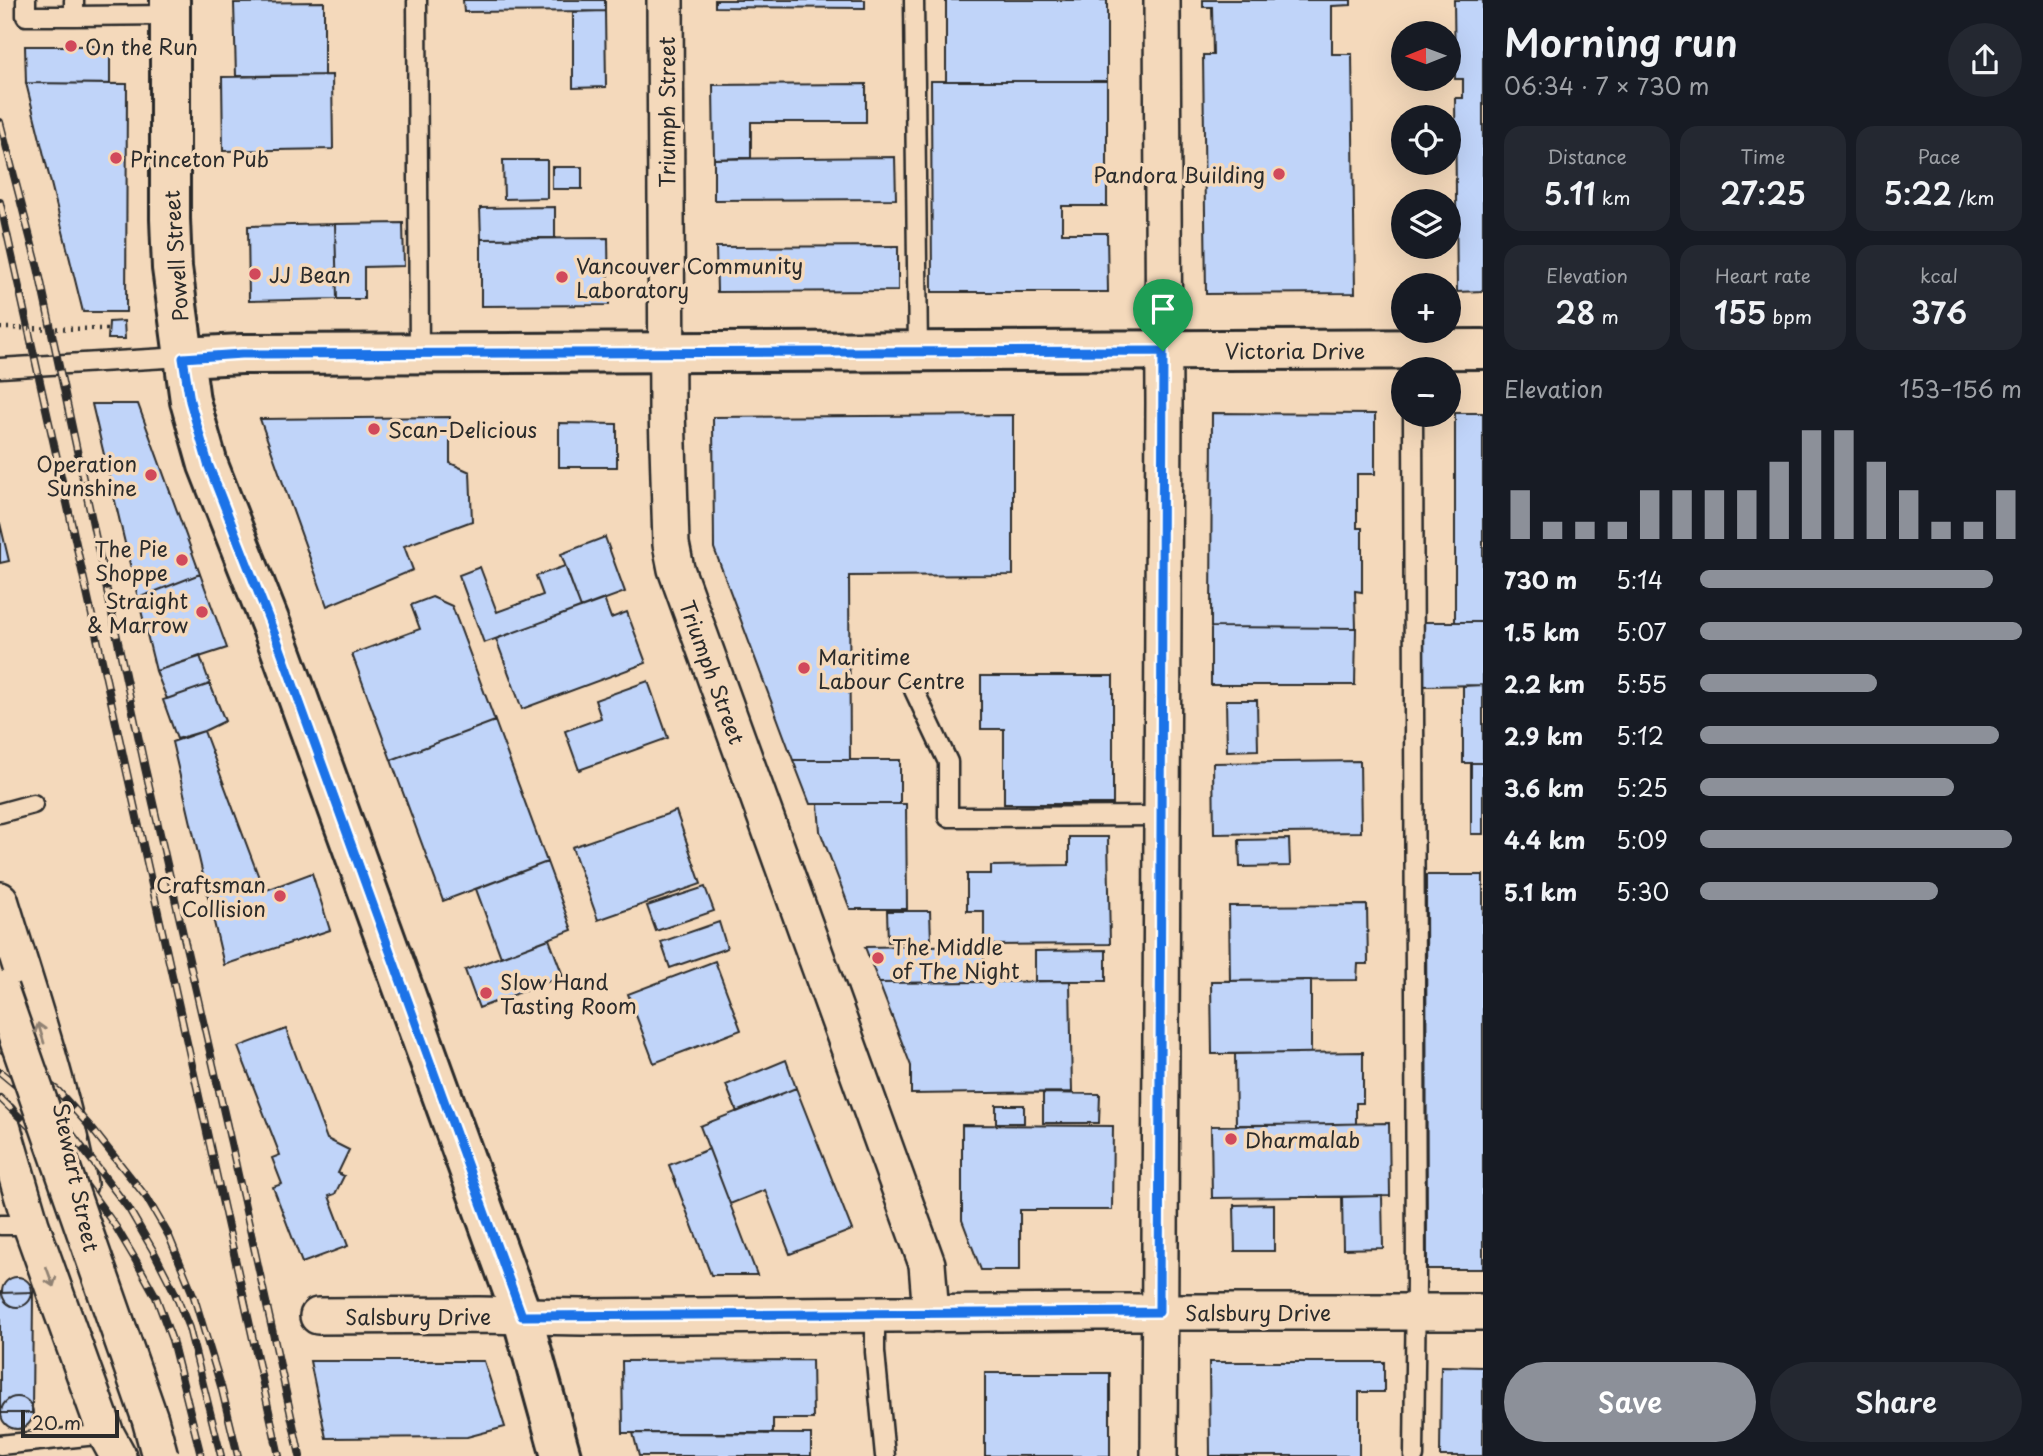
<!DOCTYPE html>
<meta charset="utf-8">
<style>
:root{--surface:#171b24;--page:#242831;--text:#f1f3f6;--muted:#9ea1a6;--accent:#8c9099}
body{margin:0;font-family:"Playpen Sans",sans-serif;background:var(--page);color:var(--text);height:100vh;display:flex;flex-direction:column;font-size:26px;white-space:nowrap}
*{box-sizing:border-box;margin:0}
p{font-size:23px;color:var(--muted)}
.icon{flex:none;width:38px;height:38px;fill:none;stroke:currentColor;stroke-width:2;stroke-linecap:round;stroke-linejoin:round}
.map{position:relative;flex:1;overflow:hidden}
.side{display:flex;flex-direction:column;background:var(--surface);width:560px}
.side>*{flex:none}
.needle{width:46px;rotate:269deg}
.fabs{position:absolute;left:1391px;top:21px;display:grid;gap:14px}
.fabs a{display:grid;place-items:center;width:70px;height:70px;border-radius:50%;background:var(--surface);box-shadow:0 7px 28px #0002;font-size:35px}
.scale{position:absolute;left:21px;bottom:18px;width:98px;box-sizing:border-box;padding-left:7px;border:4px solid #2b2b2b;border-top:0;font-size:19px;line-height:24px;white-space:nowrap;color:#2b2b2b;-webkit-text-stroke:5px #f4d9bb;paint-order:stroke}
.pin{position:absolute;display:grid;place-items:center;width:60px;height:60px;color:#fff;margin:-72px -30px;border-radius:50% 50% 50% 0;rotate:-45deg;box-shadow:0 0 7px #0007}
.pin .icon{rotate:45deg}
.round{display:grid;place-items:center;flex:none;width:74px;height:74px;border-radius:37px;background:var(--page)}
.overview{display:flex;align-items:center;justify-content:space-between;height:119px;padding:0 21px}
h1{font-size:38px;font-weight:600;line-height:52px}
.stats{display:grid;grid-template-columns:repeat(3,1fr);gap:10px;height:119px;padding:7px 21px}
.stats div{display:grid;align-content:center;border-radius:18px;background:var(--page);text-align:center}
.stats b{font-size:30px;font-weight:600}
.stats small{font-size:19px;font-weight:400}
.stats p{font-size:19px}
.chart{height:196px;padding:14px 21px}
.chart p{display:flex;justify-content:space-between}
.chart svg{width:100%;height:126px;margin-top:7px;stroke:var(--accent);stroke-width:6}
.cta{display:flex;gap:14px;margin-top:auto;padding:14px 21px}
.cta a{flex:1;height:80px;border-radius:42px;background:var(--accent);color:#fff;font-size:28px;font-weight:600;line-height:80px;text-align:center}
.cta a+a{background:var(--page);color:var(--text)}
ul{padding:0 21px;list-style:none;font-size:23px}
li{display:grid;grid-template-columns:112px 84px 1fr;align-items:center;height:52px}
li i{height:18px;border-radius:9px;background:var(--accent)}
main{display:flex;flex:1;min-height:0}
.map>svg:first-child{display:block}
</style>
<main>
<div class="map">
<svg width="1483" height="1456" viewBox="0 0 1483 1456">
<rect width="100%" height="100%" fill="#f4d9bb"/>
<filter id="ink" filterUnits="userSpaceOnUse"><feTurbulence type="fractalNoise" baseFrequency=".0143" numOctaves="2"/><feDisplacementMap in="SourceGraphic" scale="14" xChannelSelector="R" yChannelSelector="G"/><feConvolveMatrix kernelMatrix="1 2 1 2 8 2 1 2 1" color-interpolation-filters="sRGB"/></filter>
<g filter="url(#ink)">
<!-- building -->
<path fill="#c0d4f9" stroke="#2b2b2b" stroke-width="2" d="M463,0H605V11L464,12Z
M715,0H865V8L715,7Z
M946,0H1107V81H946Z
M1203,0H1351V5L1332,6V54H1352L1355,293L1206,294L1203,55H1213L1212,7H1203Z
M1454,0H1483V291L1457,292L1455,98H1463V79H1455Z
M324,2V75L236,76L234,3Z
M605,11L606,87L573,88V12Z
M25,46H110V84L26,83Z
M332,75L333,149L223,151L222,77Z
M931,81H1107V206H1062V233H1107L1108,292H932Z
M26,83L127,84L126,312H83Z
M866,84V122H751V158L714,159L713,85Z
M895,157L896,199L714,200V159Z
M503,160H547V198L504,199Z
M552,167H582V189H552Z
M555,207V238L481,239L480,208Z
M403,223L404,266L364,267V299H337L335,224Z
M335,224L337,299L249,301L248,226Z
M608,238L609,305L481,306V239Z
M898,246V291L717,292L716,247Z
M124,321L125,339H108L109,322Z
M92,404H138L200,574L138,598Z
M1212,413L1375,414V474H1357V528H1362V592L1355,591L1356,628L1211,627Z
M1455,413H1483V622H1455Z
M1013,415V575L849,576L850,760H793L714,548L713,417Z
M450,417V463L470,472L472,521L404,546L413,570L327,606L260,419Z
M559,423L617,424V467H559Z
M0,523L9,561L0,563Z
M605,537L625,592L581,608L561,554Z
M565,566L581,608L484,643L459,575L480,567L497,612L543,595L536,576Z
M200,574L227,648L156,671L138,598Z
M432,597L452,606L495,721L391,760L352,654L420,629L411,605Z
M604,599L611,618L627,612L646,663L522,709L496,639Z
M1423,622H1483V685L1423,686Z
M1211,627L1356,628L1355,685H1211Z
M200,656L210,684L167,699L156,671Z
M981,676H1113V804H1004V729H981Z
M648,681L668,738L579,770L565,731L601,718L595,700Z
M210,684L225,721L204,731L177,739L163,700Z
M1483,685V763H1463V686Z
M1226,700H1257L1258,750L1227,751Z
M495,721L547,862L443,901L391,760Z
M204,731L264,891L312,873L330,930L224,965L172,742Z
M793,760H900V804H810Z
M1360,761L1361,832L1214,834L1213,763Z
M1471,763H1483V834H1471Z
M818,804H906L907,909H850L820,831Z
M676,811L701,884L598,920L572,847Z
M1069,837H1108L1110,944L984,945V911H967V874H991V866L1069,865Z
M1289,839L1290,866L1240,867L1239,840Z
M547,862L572,930L501,957L476,889Z
M1426,875H1483V1269H1427Z
M705,887L714,911L656,931L647,906Z
M1367,905L1368,964H1358L1357,980L1230,981L1229,906Z
M887,911H930L931,941L888,942Z
M719,922L727,948L670,968L661,942Z
M549,939L563,976L479,1008L465,970Z
M984,945V982L879,983L865,947Z
M1106,950V981H1035V951Z
M715,961L741,1030L654,1063L628,994Z
M1311,980V1053L1212,1054L1211,981Z
M1070,981L1072,1092L911,1094V1066L879,983Z
M286,1029L327,1139L349,1150L338,1173L344,1176L335,1194L329,1196L348,1246L302,1263L273,1187L282,1184L272,1158L280,1155L238,1047Z
M1363,1052V1103H1356V1124L1236,1125L1235,1054Z
M786,1060L796,1088L737,1112L726,1085Z
M796,1088L852,1230L790,1254L765,1190L730,1204L700,1126Z
M1043,1093L1100,1094L1099,1123H1043Z
M996,1105H1024V1123H996Z
M1389,1123L1390,1196L1212,1198L1211,1126Z
M962,1125L1113,1126L1112,1210H1020V1270H981L962,1220Z
M709,1149L730,1204L757,1275H711L669,1165Z
M1382,1196L1383,1248L1343,1249L1342,1197Z
M1274,1204V1251H1235L1234,1205Z
M2 1292a15 15 0 1 1 30 0a15 15 0 1 1-30 0Z
M33,1292L32,1413H0V1293Z
M812,1360L813,1419H773V1433H623L622,1361Z
M310,1361H484L505,1427L467,1437L326,1438Z
M1209,1362H1384V1392H1359V1456H1210Z
M1441,1366L1483,1367V1456H1440Z
M985,1373H1110V1456H985Z
M1 1413a16 16 0 1 1 32 0a16 16 0 1 1-32 0Z
M633,1433L811,1434V1456H639Z"/>
<g fill="none" stroke-linecap="round" stroke-linejoin="round">
<!-- lane casing -->
<g stroke="#2b2b2b" stroke-width="23">
<path id="lane" d="M26,0V16H74
M74,0V16L171,15
M417,0L419,354
M914,0L918,351
M0,368L183,357
M1413,415L1416,1279L1414,1456
M914,690L948,762V817L1162,816
M0,813L33,804
M0,1225H31
M875,1314V1352L885,1456
M0,1445L106,1434"/>
</g>
<!-- street casing -->
<g stroke="#2b2b2b" stroke-width="40">
<path id="street" d="M665,0L667,411L671,544L676,569L927,1264L931,1314
M0,900C29,994 61,1087 79,1184
M0,1119L31,1225L106,1434L118,1456
M318,1316L479,1315L582,1317L1097,1312H1483
M1159,1456L1164,402L1162,0"/>
</g>
<!-- secondary casing -->
<g stroke="#2b2b2b" stroke-width="44">
<path id="secondary" d="M170,0V219L172,268L190,401L208,465L280,648L522,1316L561,1456
M183,357L242,354L1483,349"/>
</g>
<!-- lane -->
<use href="#lane" stroke="#f4d9bb" stroke-width="18"/>
<!-- street -->
<use href="#street" stroke="#f4d9bb" stroke-width="35"/>
<!-- secondary -->
<use href="#secondary" stroke="#f4d9bb" stroke-width="38"/>
<!-- rail casing -->
<g stroke="#2b2b2b" stroke-width="8">
<path id="rail" d="M0,122L38,268L145,768L231,1143L300,1456
M0,202L279,1456
M0,1048L58,1091L93,1130L147,1198L169,1236L194,1297L221,1386L238,1456
M0,1072L68,1129L129,1209L154,1252L175,1293L189,1328L221,1456
M0,1098L77,1173L116,1227L135,1259L156,1297L172,1340L201,1456"/>
</g>
<!-- rail -->
<use href="#rail" stroke="#f4d9bb" stroke-width="5" stroke-dasharray="16" stroke-linecap="butt"/>
<!-- street-bridge casing -->
<g stroke="#2b2b2b" stroke-width="40" stroke-linecap="butt">
<path id="street-bridge" d="M0,989L150,1419L160,1456"/>
</g>
<!-- path-bridge -->
<path stroke="#2b2b2b" stroke-width="4.5" stroke-dasharray="2 5" stroke-linecap="butt" d="M0,328L109,329"/>
<!-- street-bridge -->
<use href="#street-bridge" stroke="#f4d9bb" stroke-width="35"/>
</g>
<!-- one-way arrows -->
<defs><path id="oneway-shaft" d="M-6 0H5M1.5-3L5.5 0L1.5 3" fill="none" stroke-width="1.6" stroke-linecap="round" stroke-linejoin="round" transform="scale(1.75)"/></defs>
<g stroke="#908273">
<use href="#oneway-shaft" transform="translate(41 1033) rotate(-107)"/>
<use href="#oneway-shaft" transform="translate(50 1277) rotate(70)"/>
</g>
</g>
<g fill="none" stroke-linecap="round" stroke-linejoin="round" filter="url(#ink)">
<!-- route casing -->
<g stroke="#fff" stroke-width="14">
<path id="route" d="M1163,351L1159,1312L522,1316L280,648L208,464L190,401L183,358L242,354Z"/>
</g>
<!-- route -->
<use href="#route" stroke="#1a73e8" stroke-width="9"/>
</g>
<!-- markers -->
<g fill="#d1495b" stroke="#f4d9bb" stroke-width="2.5">
<circle cx="71" cy="46" r="7"/>
<circle cx="116" cy="158" r="7"/>
<circle cx="1279" cy="174" r="7"/>
<circle cx="255" cy="274" r="7"/>
<circle cx="562" cy="277" r="7"/>
<circle cx="374" cy="429" r="7"/>
<circle cx="151" cy="475" r="7"/>
<circle cx="182" cy="560" r="7"/>
<circle cx="202" cy="612" r="7"/>
<circle cx="804" cy="668" r="7"/>
<circle cx="280" cy="896" r="7"/>
<circle cx="878" cy="958" r="7"/>
<circle cx="486" cy="993" r="7"/>
<circle cx="1231" cy="1139" r="7"/>
</g>
<g text-anchor="middle" dominant-baseline="central" stroke-width="7" stroke-linejoin="round" paint-order="stroke">
<!-- poi labels -->
<g font-size="21" fill="#2b2b2b" stroke="#f4d9bb" text-anchor="start">
<text x="85" y="46">On the Run</text>
<text x="130" y="158">Princeton Pub</text>
<text x="1265" y="174" text-anchor="end">Pandora Building</text>
<text x="576" y="265">Vancouver Community<tspan x="576" dy="24">Laboratory</tspan></text>
<text x="269" y="274">JJ Bean</text>
<text x="388" y="429">Scan-Delicious</text>
<text x="137" y="463" text-anchor="end">Operation<tspan x="137" dy="24">Sunshine</tspan></text>
<text x="168" y="548" text-anchor="end">The Pie<tspan x="168" dy="24">Shoppe</tspan></text>
<text x="188" y="600" text-anchor="end">Straight<tspan x="188" dy="24">&amp; Marrow</tspan></text>
<text x="818" y="656">Maritime<tspan x="818" dy="24">Labour Centre</tspan></text>
<text x="266" y="884" text-anchor="end">Craftsman<tspan x="266" dy="24">Collision</tspan></text>
<text x="892" y="946">The Middle<tspan x="892" dy="24">of The Night</tspan></text>
<text x="500" y="981">Slow Hand<tspan x="500" dy="24">Tasting Room</tspan></text>
<text x="1245" y="1139">Dharmalab</text>
</g>
<!-- street labels -->
<g font-size="21" fill="#2b2b2b" stroke="#f4d9bb">
<text transform="translate(666 112) rotate(-90)">Triumph Street</text>
<text transform="translate(175 256) rotate(-94)">Powell Street</text>
<text x="1295" y="350">Victoria Drive</text>
<text transform="translate(713 672) rotate(70)">Triumph Street</text>
<text transform="translate(77 1177) rotate(78)">Stewart Street</text>
<text x="1258" y="1312">Salsbury Drive</text>
<text x="418" y="1316">Salsbury Drive</text>
</g>
</g>
</svg>
<div class="fabs">
<a><svg class="needle" viewBox="-14 -14 28 28"><path d="M0-13l5 13h-10z" fill="#e53935"/><path d="M0 13l5-13h-10z" fill="#9ea1a6"/></svg></a>
<a><svg class="icon" aria-label="locate" viewBox="0 0 24 24"><circle cx="12" cy="12" r="6"/><path d="M12 2v4M12 18v4M2 12h4M18 12h4"/></svg></a>
<a><svg class="icon" aria-label="layers" viewBox="0 0 24 24"><path d="M12 4l9 5-9 5-9-5zM3 14l9 5 9-5"/></svg></a>
<a>+</a>
<a>−</a>
</div>
<div class="scale">20 m</div>
<div class="pin" style="left:1163px;top:351px;background:#1e9e55"><svg class="icon" aria-label="arrive" viewBox="0 0 24 24"><path d="M6 21V4h12l-3 4 3 4H6"/></svg></div>
</div>
<section class="side">
<div class="overview"><div><h1>Morning run</h1><p>06:34 · 7 × 730 m</p></div><a class="round"><svg class="icon" aria-label="share" viewBox="0 0 24 24"><path d="M12 15V3M7 8l5-5 5 5M5 13v7h14v-7"/></svg></a></div>
<div class="stats">
<div><p>Distance</p><b>5.11<small> km</small></b></div>
<div><p>Time</p><b>27:25</b></div>
<div><p>Pace</p><b>5:22<small> /km</small></b></div>
</div>
<div class="stats">
<div><p>Elevation</p><b>28<small> m</small></b></div>
<div><p>Heart rate</p><b>155<small> bpm</small></b></div>
<div><p>kcal</p><b>376</b></div>
</div>
<div class="chart"><p><span>Elevation</span>153–156 m</p>
<svg viewBox="0 0 160 44" preserveAspectRatio="none"><path d="M5 44V27M15 44V38M25 44V38M35 44V38M45 44V27M55 44V27M65 44V27M75 44V27M85 44V17M95 44V6M105 44V6M115 44V17M125 44V27M135 44V38M145 44V38M155 44V27"/></svg>
</div>
<ul>
<li><b>730 m</b>5:14<i style="width:91%"></i></li>
<li><b>1.5 km</b>5:07<i style="width:100%"></i></li>
<li><b>2.2 km</b>5:55<i style="width:55%"></i></li>
<li><b>2.9 km</b>5:12<i style="width:93%"></i></li>
<li><b>3.6 km</b>5:25<i style="width:79%"></i></li>
<li><b>4.4 km</b>5:09<i style="width:97%"></i></li>
<li><b>5.1 km</b>5:30<i style="width:74%"></i></li>
</ul>
<div class="cta"><a>Save</a><a>Share</a></div>
</section>
</main>
